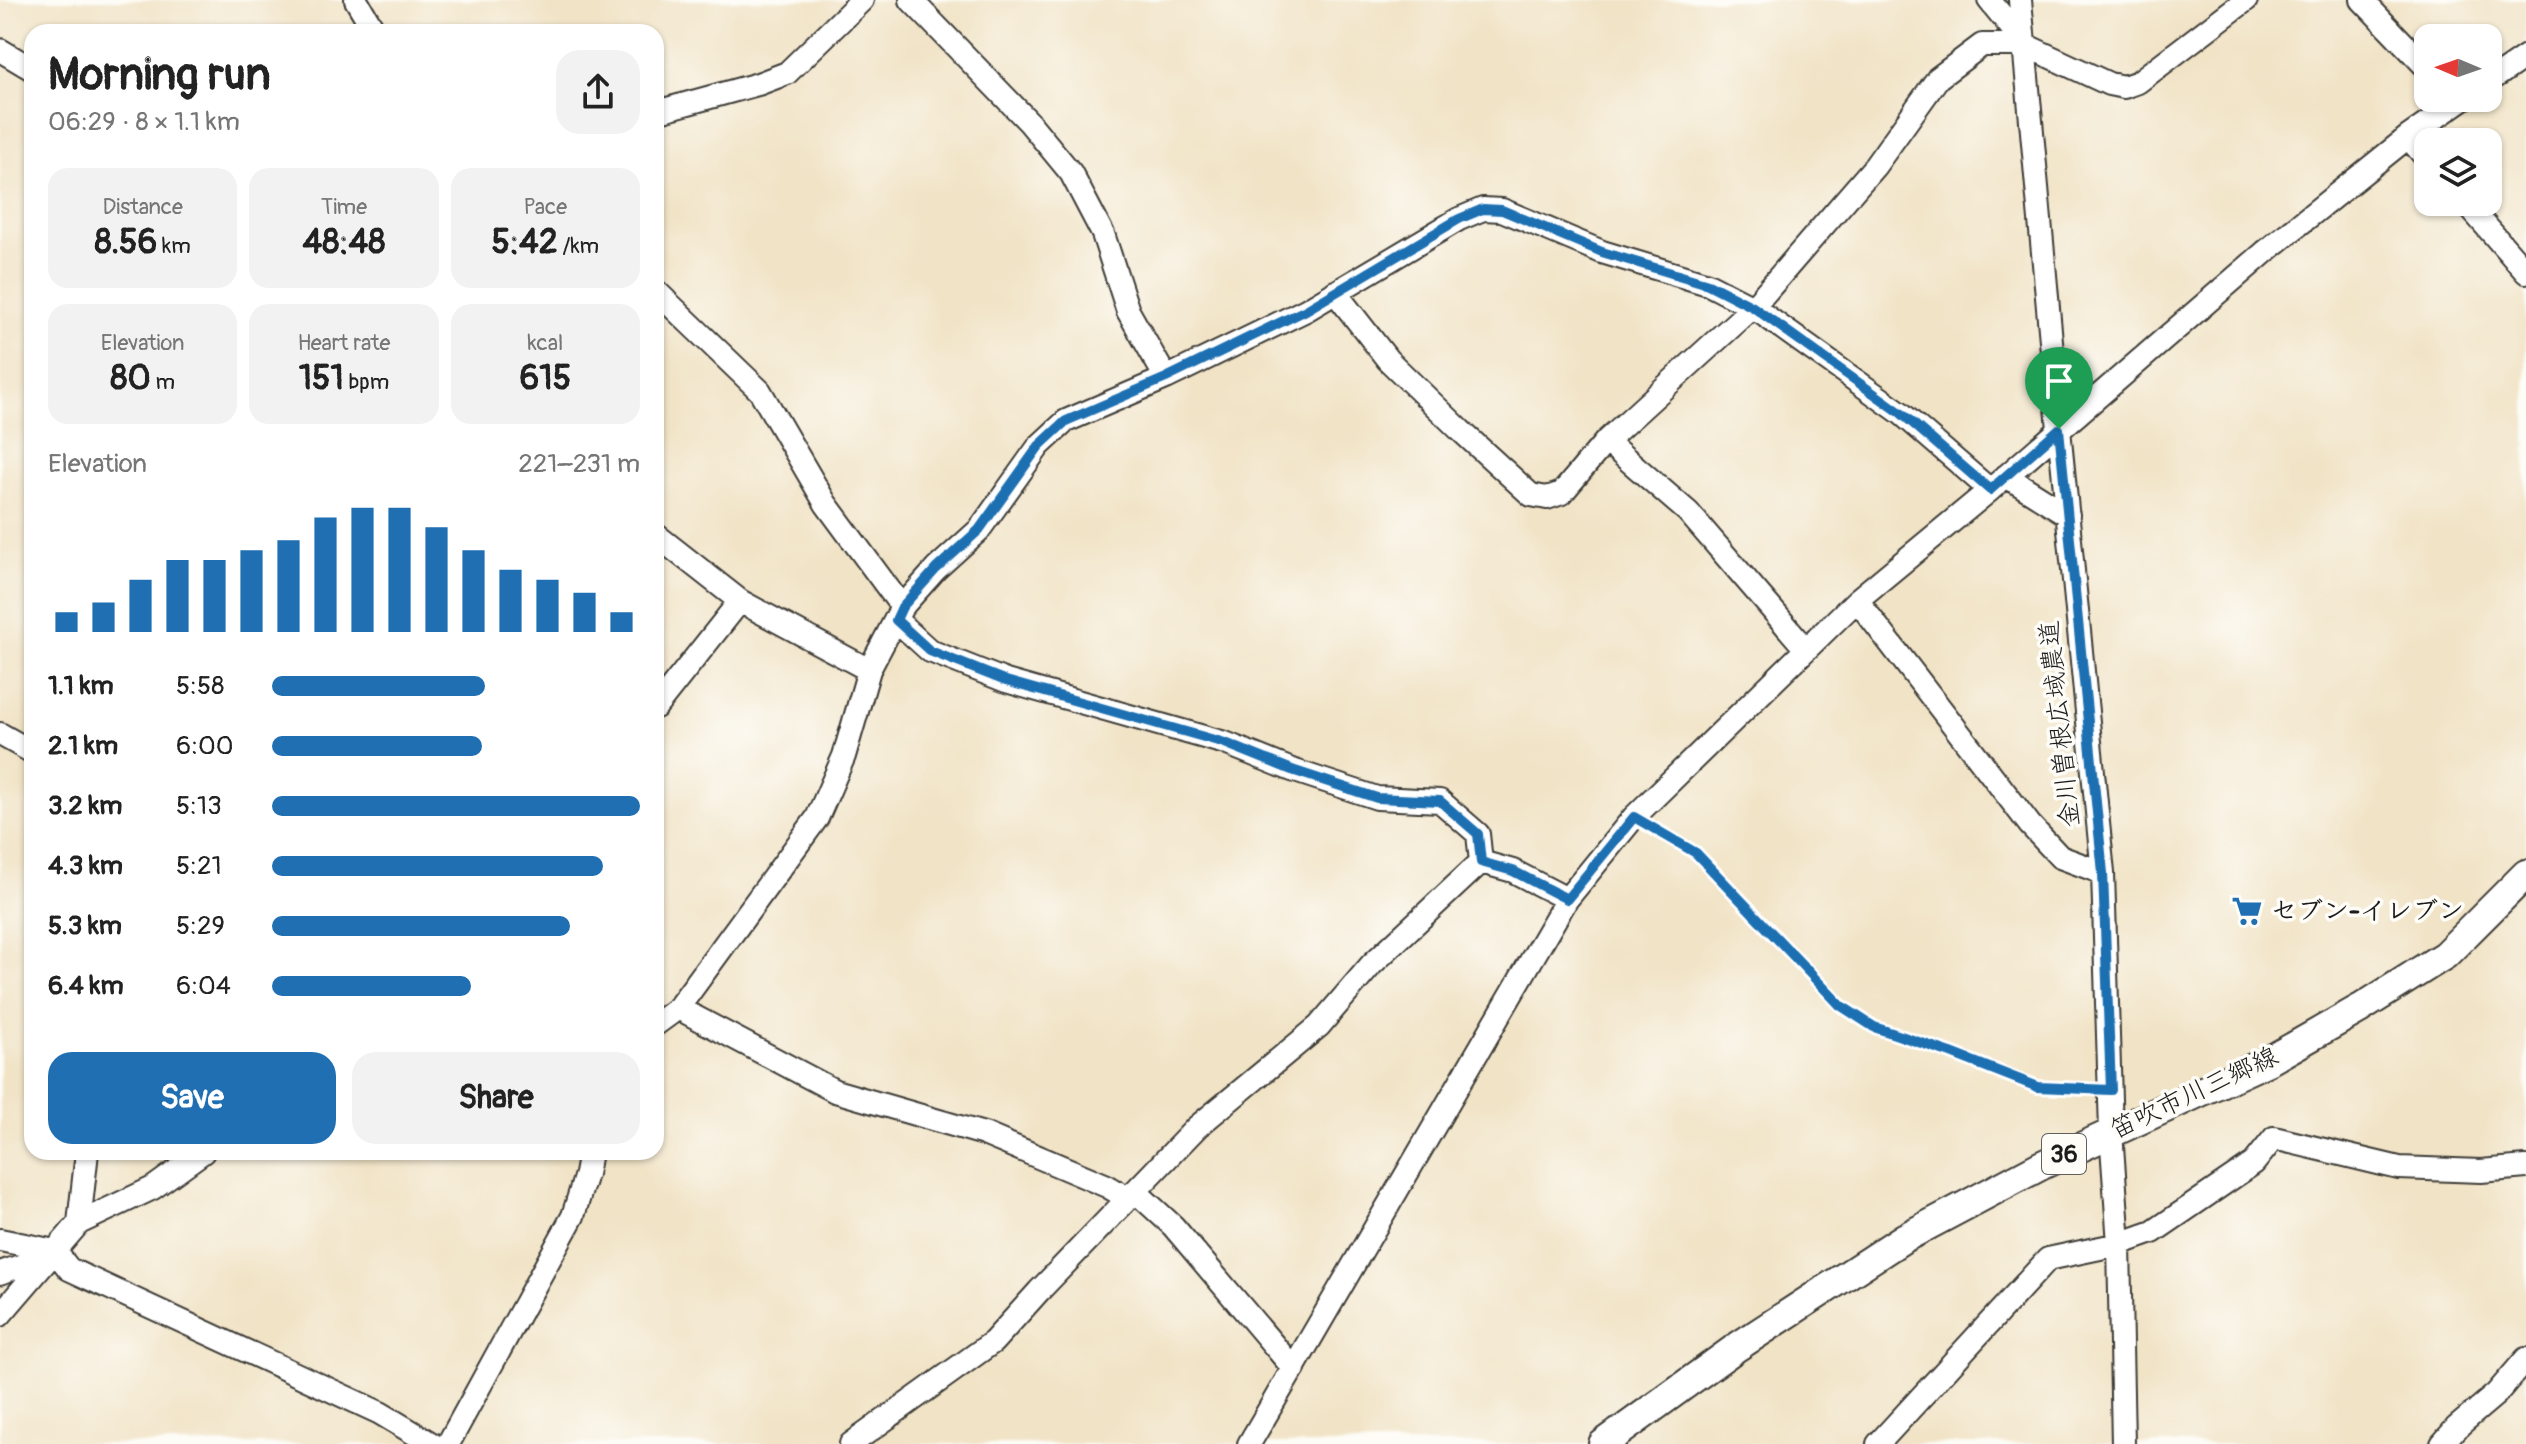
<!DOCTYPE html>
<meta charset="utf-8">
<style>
:root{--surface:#fff;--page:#f2f2f2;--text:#222;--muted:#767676;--accent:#1f6fb2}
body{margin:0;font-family:Pangolin,"Klee One",sans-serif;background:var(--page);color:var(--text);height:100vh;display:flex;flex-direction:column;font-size:30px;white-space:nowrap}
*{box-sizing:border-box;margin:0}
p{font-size:26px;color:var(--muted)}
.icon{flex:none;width:44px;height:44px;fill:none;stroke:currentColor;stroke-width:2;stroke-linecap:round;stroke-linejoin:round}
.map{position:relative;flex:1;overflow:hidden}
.panel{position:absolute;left:24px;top:24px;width:640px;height:1136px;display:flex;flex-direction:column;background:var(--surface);border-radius:24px;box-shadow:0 2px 6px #0004}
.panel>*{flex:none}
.needle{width:52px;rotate:272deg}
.fabs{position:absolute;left:2414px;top:24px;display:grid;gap:16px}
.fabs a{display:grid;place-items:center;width:88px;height:88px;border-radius:16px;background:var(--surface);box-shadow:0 2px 6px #0004;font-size:40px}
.pin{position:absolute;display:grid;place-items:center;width:68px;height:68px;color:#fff;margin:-82px -34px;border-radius:50% 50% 50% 0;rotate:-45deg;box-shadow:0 0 8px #0007}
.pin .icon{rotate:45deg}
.round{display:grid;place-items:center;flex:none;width:84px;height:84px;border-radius:24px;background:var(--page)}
.headline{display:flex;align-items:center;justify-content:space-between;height:136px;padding:0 24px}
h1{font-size:44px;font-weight:800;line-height:60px}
.metrics{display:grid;grid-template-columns:repeat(3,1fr);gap:12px;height:136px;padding:8px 24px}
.metrics div{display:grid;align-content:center;border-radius:20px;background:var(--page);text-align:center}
.metrics b{font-size:34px;font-weight:800}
.metrics small{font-size:22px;font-weight:400}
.metrics p{font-size:22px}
.chart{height:224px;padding:16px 24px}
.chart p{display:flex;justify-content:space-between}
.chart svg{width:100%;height:144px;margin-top:8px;stroke:var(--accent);stroke-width:6}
.cta{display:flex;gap:16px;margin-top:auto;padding:16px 24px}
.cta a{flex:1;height:92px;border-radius:24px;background:var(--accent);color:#fff;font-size:32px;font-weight:800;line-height:92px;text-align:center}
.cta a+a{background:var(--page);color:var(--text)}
ul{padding:0 24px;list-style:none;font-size:26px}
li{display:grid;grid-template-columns:128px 96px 1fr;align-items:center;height:60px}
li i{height:20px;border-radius:10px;background:var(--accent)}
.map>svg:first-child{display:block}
</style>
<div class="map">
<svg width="2526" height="1444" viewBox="0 0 2526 1444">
<rect width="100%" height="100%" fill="#fdfcf7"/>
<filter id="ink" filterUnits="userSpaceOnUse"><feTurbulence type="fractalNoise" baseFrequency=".0125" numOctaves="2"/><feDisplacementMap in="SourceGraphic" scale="16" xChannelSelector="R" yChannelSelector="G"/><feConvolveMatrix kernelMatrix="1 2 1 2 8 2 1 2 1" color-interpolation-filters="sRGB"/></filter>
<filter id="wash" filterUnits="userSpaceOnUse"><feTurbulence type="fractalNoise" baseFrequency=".006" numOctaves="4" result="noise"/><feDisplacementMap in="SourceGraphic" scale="32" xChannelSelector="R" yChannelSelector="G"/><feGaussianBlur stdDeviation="1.8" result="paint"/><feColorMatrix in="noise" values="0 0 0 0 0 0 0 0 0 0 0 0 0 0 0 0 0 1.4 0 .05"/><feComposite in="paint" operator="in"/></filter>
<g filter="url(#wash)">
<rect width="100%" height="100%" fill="#f1e3c6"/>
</g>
<g filter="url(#ink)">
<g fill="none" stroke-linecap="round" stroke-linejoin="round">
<!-- minor casing -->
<g stroke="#3c3a36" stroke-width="26">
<path id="minor" d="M356,0L375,32
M911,0L1029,122L1071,173L1103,234L1128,311L1166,378
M1989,0L2025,44
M2020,0L2059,429L2103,873L2111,1132L2119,1244L2123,1444
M2362,0L2428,69
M0,50L32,69
M2488,82L2526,56
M656,112L758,84L787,73L862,0
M2408,137L2428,160
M2465,202L2526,272
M656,291L760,391L826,504L902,607
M1335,292L1388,360L1460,430L1531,495L1547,498L1562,493L1606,441L1753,307L1875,166L1938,78L1982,45H2025L2109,84L2124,87L2138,82L2246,0
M1606,441L1688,512L1806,649
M2006,476L2068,515
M656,535L740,601L869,670
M1857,600L2030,825L2060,857L2103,873
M896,620L930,651L1006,681L1225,743L1292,770L1377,798L1440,801L1478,834L1481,862
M656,707L740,601
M0,734L32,752
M1481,862L1513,871L1567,899
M678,1008L835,1091L984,1134L1107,1186L1129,1199
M656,1024L678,1008L817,818L844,756L869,670L902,607L936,569L979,530L1039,446L1066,421L1166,378L1306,310L1459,219L1483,209L1502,210L1602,252L1708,284L1753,307L1901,413L1990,490
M1135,1191L1173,1226L1294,1369
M79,1223L87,1152
M0,1240L55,1251L69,1269L380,1413L432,1444
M0,1273L48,1256
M0,1315L79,1223L153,1188L203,1152
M448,1444L573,1216L586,1174L590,1152
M851,1444L993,1342L1039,1291L1197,1127L1319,1026L1372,964L1481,862
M1249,1444L1567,899L1634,817L1857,600L1990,490L2265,252L2408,137L2464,98
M1878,1444L2048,1259L2119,1244L2153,1232L2254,1163L2274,1138L2399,1168L2481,1171L2526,1167
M2442,1444L2456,1428L2496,1394L2526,1359"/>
</g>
<!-- major casing -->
<g stroke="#3c3a36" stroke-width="32">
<path id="major" d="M1603,1444L1737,1347L1904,1238L2042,1165L2270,1060L2361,1008L2445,955L2526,874"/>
</g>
<!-- path -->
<path stroke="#3c3a36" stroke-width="4" stroke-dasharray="6 6" stroke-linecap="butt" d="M1653,828L1696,853L1840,1005L1874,1027L1951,1053L2038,1087L2091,1088"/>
<!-- minor -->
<use href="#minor" stroke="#fff" stroke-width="22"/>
<!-- major -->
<use href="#major" stroke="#fff" stroke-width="28"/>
</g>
</g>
<g fill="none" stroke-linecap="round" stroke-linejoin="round" filter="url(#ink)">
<!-- route casing -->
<g stroke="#fff" stroke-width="16">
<path id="route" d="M1483,209L1502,210L1602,252L1708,284L1753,307L1901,413L1990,490L2059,429L2103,873L2111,1090L2038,1087L1951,1053L1874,1027L1840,1005L1696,853L1634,817L1567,899L1513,871L1481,862L1478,834L1440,801L1377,798L1292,770L1225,743L1006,681L930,651L896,620L902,607L936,569L979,530L1039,446L1066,421L1166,378L1306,310L1459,219Z"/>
</g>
<!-- route -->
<use href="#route" stroke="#1f6fb2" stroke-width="10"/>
</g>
<!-- icons -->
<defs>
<g id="supermarket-bare" transform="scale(2.4)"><path d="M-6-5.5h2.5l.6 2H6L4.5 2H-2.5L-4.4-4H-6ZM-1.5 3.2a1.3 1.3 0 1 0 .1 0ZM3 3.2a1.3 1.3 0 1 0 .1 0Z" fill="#1f6fb2" stroke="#fdfcf7" stroke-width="2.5" paint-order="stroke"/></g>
</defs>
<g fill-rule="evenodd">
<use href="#supermarket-bare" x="2247" y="911"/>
</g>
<g text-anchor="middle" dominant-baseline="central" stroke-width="7" stroke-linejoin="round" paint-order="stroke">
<!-- shield labels -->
<rect fill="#fdfcf7" stroke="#605f5e" stroke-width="2" x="2042" y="1134" width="44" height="40" rx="6"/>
<g font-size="24" font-weight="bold" fill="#1c1c1c">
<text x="2064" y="1154">36</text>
</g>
<!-- street labels -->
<g font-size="26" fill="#1c1c1c" stroke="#fdfcf7">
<text transform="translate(2060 724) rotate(-96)">金川曽根広域農道</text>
<text transform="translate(2194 1093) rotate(-25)">笛吹市川三郷線</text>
</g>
<!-- poi labels -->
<g font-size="26" font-weight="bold" fill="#1c1c1c" stroke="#fdfcf7" text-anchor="start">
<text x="2271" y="911">セブン-イレブン</text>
</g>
</g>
</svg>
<div class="fabs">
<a><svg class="needle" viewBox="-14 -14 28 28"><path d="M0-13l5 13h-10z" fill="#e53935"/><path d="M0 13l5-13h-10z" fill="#767676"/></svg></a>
<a><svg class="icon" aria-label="layers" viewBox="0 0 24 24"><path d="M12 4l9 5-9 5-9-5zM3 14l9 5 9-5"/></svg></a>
</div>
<div class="pin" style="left:2059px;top:429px;background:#1e9e55"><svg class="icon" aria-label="arrive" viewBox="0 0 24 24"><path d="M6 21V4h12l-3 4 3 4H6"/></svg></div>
<section class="panel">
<div class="headline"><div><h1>Morning run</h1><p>06:29 · 8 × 1.1 km</p></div><a class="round"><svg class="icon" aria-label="share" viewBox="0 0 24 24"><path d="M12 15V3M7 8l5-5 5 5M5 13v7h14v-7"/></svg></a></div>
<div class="metrics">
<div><p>Distance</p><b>8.56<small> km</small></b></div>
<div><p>Time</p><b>48:48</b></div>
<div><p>Pace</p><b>5:42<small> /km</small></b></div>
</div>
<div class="metrics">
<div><p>Elevation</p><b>80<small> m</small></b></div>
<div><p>Heart rate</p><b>151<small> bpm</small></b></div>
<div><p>kcal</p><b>615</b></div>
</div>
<div class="chart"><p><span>Elevation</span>221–231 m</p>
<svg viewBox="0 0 160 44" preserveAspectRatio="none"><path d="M5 44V38M15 44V35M25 44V28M35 44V22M45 44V22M55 44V19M65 44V16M75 44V9M85 44V6M95 44V6M105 44V12M115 44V19M125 44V25M135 44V28M145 44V32M155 44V38"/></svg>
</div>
<ul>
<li><b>1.1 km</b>5:58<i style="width:58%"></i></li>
<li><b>2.1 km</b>6:00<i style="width:57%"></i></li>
<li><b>3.2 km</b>5:13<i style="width:100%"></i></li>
<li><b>4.3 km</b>5:21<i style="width:90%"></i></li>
<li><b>5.3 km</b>5:29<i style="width:81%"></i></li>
<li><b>6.4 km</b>6:04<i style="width:54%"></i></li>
</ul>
<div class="cta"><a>Save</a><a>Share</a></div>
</section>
</div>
